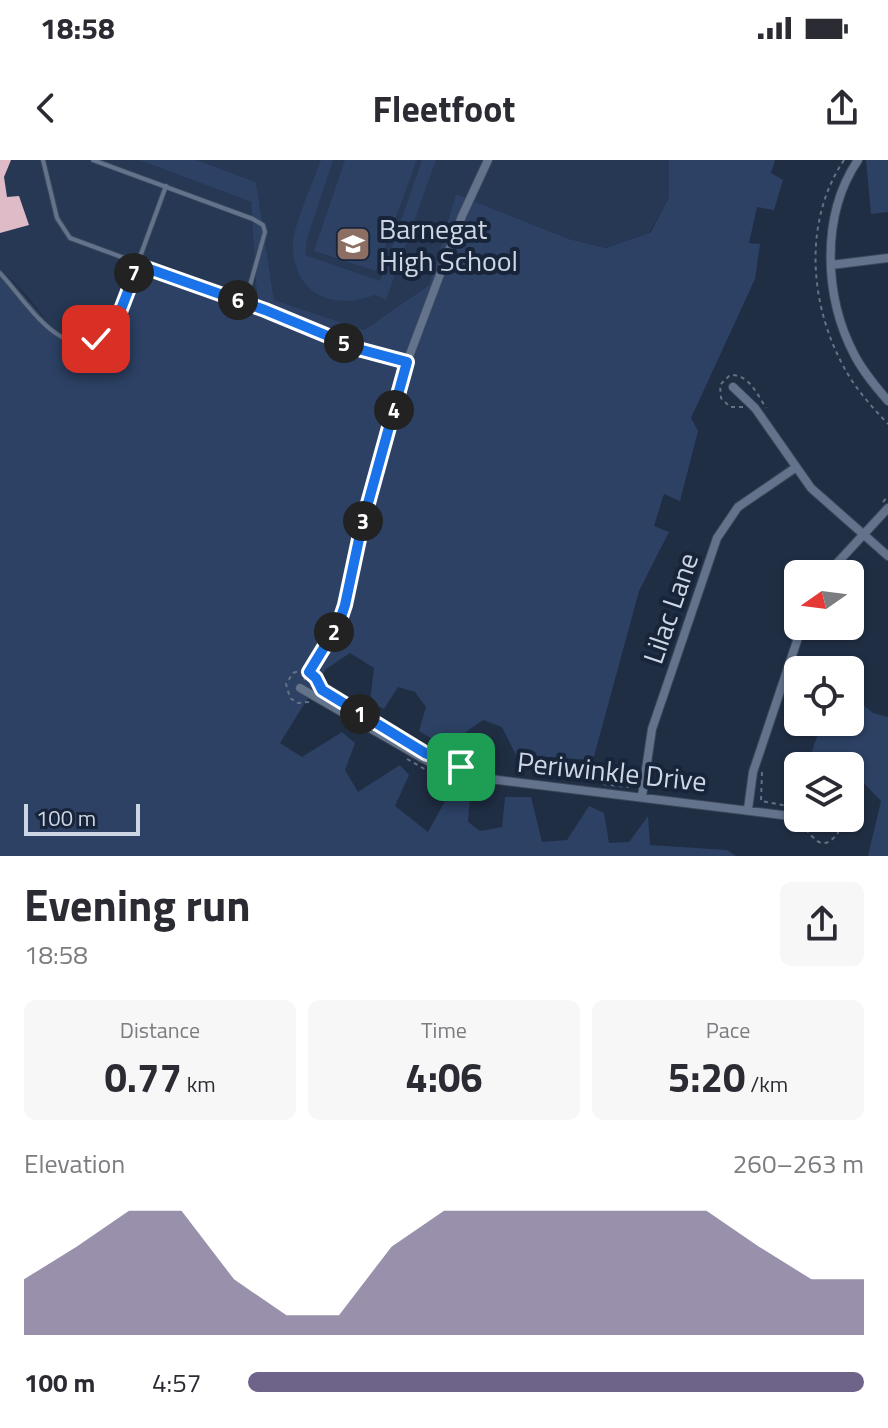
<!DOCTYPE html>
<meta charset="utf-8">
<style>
:root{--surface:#fff;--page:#f7f7f7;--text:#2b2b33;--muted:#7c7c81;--accent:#6e6389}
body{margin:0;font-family:"Titillium Web",sans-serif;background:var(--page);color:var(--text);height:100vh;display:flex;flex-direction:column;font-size:30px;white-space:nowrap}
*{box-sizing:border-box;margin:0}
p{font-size:26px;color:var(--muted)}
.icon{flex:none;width:44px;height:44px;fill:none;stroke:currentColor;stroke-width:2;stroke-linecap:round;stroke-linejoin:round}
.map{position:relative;height:696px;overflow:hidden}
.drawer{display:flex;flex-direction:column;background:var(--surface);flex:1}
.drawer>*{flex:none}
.needle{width:52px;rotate:256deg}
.fabs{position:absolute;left:784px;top:400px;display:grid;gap:16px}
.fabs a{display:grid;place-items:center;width:80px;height:80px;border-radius:12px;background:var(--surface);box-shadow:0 2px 6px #0004;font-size:40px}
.scale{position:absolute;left:24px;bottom:20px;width:116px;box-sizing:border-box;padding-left:8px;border:4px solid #cdd6e4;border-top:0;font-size:22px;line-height:28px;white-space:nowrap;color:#cdd6e4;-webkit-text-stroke:6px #17243a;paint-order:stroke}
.pin{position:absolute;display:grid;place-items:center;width:68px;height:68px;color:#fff;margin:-34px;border-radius:16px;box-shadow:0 4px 12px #0006}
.km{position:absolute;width:40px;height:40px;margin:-20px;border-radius:50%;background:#222;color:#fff;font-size:22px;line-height:40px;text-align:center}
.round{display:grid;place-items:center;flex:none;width:84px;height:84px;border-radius:12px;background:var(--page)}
.headline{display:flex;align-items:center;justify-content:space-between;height:136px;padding:0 24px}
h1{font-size:44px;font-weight:700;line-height:60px}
.figures{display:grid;grid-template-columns:repeat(3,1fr);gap:12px;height:136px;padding:8px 24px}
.figures div{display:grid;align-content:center;border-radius:12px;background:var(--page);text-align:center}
.figures b{font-size:40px;font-weight:700}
.figures small{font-size:22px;font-weight:400}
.figures p{font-size:22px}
.chart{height:224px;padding:16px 24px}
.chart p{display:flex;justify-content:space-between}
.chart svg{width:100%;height:144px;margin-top:8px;fill:var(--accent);opacity:.7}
ul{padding:0 24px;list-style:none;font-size:26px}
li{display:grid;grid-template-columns:128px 96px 1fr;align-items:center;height:60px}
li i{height:20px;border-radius:10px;background:var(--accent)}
.status{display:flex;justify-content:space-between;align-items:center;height:56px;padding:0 40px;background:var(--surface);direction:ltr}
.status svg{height:22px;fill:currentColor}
header{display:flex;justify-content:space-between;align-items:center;height:104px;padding:0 24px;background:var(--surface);font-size:36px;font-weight:700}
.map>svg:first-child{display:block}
</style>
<div class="status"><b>18:58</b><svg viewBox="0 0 49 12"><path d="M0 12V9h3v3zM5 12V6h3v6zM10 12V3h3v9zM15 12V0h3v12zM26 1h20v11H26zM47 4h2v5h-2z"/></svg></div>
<header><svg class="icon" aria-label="back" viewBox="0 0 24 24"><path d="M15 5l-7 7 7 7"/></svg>Fleetfoot<svg class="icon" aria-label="share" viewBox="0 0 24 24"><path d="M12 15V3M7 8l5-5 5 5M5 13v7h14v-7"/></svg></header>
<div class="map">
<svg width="888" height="696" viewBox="0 0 888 696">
<rect width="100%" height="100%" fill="#202e44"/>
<!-- built -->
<path fill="#263853" d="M0,0H139L251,42L258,154L135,113L111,170L87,184L64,183L28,137L0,108Z
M197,0H669V37L650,72L606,88L569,79L456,34L429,125L364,170L274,140L256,22Z"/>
<!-- green -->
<path fill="#2c4164" d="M139,0H197L256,22L274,140L364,170L429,125L456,34L569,79L606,88L651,72L669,37V0H775L771,13L783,20L774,50L757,47L749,83L760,84L755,119L691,258L698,271L680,341L664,334L654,366L669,372L639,431L593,600L516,595L502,567L483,560L445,587L419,571L426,547L415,532L398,527L384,549L370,542L374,508L350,493L326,509L280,583L302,597L342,572L355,583L345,610L358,632L400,605L409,615L395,646L428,672L450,632L470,637L468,662L480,671L502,667L505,637H531L542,682L567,680L589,646L604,653L609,683L629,682L648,656L650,685L727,690L736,696H0V108L65,183C115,185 118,153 135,113L258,154L251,42Z
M321,0H333L307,79L305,95L380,121L422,0H436L386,140L375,135C333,151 292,134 293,83C294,64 314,20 321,0Z
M345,0H417L376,111L314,91Z
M866,0H888V52L871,54Z
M850,534L873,553L888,557V696H868L881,641L862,621L850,631V606H807L822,562H850Z"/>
<!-- building -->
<path fill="#dfbbc8" d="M0,0H11L4,17L7,37L19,36L29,65L0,73Z"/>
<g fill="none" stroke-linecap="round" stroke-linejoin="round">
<!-- lane casing -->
<g stroke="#3c485a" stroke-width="6">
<path id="lane" d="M43,0L57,58L70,78L265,150L362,190L407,202
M93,0L253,59L263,65L265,72L245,143
M0,113C30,145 68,215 115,165L166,26"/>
</g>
<!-- street casing -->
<g stroke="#3c485a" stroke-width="10">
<path id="street" d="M858,0C820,56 824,138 855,196C864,213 876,227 888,241
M831,105L888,98
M407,202L462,56L488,0
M733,227L755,248L811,328L888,396
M827,414L888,348
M300,528L443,610L498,620L798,657
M642,636L652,569L717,378L738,347L795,308
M748,649L753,612L802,466
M808,658L823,664"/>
</g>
<!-- path -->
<path stroke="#657184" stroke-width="2" stroke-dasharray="4 4" stroke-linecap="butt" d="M844,0C801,64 810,152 849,216C860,234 874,249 888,264
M743,247H730L721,238L720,225L730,215C749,214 757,234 766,248
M883,342L888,336
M304,520L339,463L345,445L362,365L405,209
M309,542L298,543L290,538L286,524L293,513C315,505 316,527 332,537
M407,599L430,612
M762,612L761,641L798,648
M603,624L627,627L635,624
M800,664C813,674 820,696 838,673L836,658"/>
<!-- lane -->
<use href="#lane" stroke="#63738c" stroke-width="4"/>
<!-- street -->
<use href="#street" stroke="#63738c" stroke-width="8"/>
</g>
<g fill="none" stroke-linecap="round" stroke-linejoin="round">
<!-- route casing -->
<g stroke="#fff" stroke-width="16">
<path id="route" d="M96,179L115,165L138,105L265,150L362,190L407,202L362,365L345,445L339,463L309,512L316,518L322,530L425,593L461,607"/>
</g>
<!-- route -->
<use href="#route" stroke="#1a73e8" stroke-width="10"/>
</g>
<!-- icons -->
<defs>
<g id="school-square" transform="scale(1.8)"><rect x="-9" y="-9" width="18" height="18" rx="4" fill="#8d6e63" stroke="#17243a"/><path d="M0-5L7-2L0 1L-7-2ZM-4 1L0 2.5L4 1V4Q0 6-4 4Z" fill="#fff"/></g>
</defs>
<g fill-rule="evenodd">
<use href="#school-square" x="353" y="84"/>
</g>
<g text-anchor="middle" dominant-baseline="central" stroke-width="8" stroke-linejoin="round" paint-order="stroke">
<!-- poi labels -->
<g font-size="28" fill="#cdd6e4" stroke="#17243a" text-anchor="start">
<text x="379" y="68">Barnegat<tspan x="379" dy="32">High School</tspan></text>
</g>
<!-- street labels -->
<g font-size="28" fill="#cdd6e4" stroke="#17243a">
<text transform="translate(670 448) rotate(-71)">Lilac Lane</text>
<text transform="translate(612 611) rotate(6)">Periwinkle Drive</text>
</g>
</g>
</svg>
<div class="fabs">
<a><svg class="needle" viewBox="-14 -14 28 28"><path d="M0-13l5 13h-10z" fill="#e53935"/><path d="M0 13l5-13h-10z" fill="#7c7c81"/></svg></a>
<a><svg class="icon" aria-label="locate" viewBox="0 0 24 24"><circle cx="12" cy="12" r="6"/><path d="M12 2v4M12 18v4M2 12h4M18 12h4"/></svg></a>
<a><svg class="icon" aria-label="layers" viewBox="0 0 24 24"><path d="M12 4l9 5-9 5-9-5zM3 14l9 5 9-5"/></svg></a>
</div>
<div class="scale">100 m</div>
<div class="pin" style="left:461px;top:607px;background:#1e9e55"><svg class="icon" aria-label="arrive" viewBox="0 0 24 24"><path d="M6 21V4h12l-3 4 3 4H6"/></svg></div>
<div class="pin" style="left:96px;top:179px;background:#d93025"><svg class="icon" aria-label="check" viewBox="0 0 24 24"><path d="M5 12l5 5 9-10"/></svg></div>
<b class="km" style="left:360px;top:554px">1</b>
<b class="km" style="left:334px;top:472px">2</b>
<b class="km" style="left:363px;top:361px">3</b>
<b class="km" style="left:394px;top:250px">4</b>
<b class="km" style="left:344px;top:183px">5</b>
<b class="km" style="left:238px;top:140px">6</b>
<b class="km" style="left:134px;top:113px">7</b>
</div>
<section class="drawer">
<div class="headline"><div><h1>Evening run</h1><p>18:58</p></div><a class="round"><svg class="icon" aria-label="share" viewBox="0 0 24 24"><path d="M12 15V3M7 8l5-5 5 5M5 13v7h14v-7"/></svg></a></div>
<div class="figures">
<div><p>Distance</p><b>0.77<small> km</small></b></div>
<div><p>Time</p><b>4:06</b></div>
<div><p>Pace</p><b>5:20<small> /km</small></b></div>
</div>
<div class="chart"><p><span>Elevation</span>260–263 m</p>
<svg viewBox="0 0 160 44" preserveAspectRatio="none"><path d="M0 44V27L10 17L20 6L30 6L40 27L50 38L60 38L70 17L80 6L90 6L100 6L110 6L120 6L130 6L140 17L150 27L160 27V44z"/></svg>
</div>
<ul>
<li><b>100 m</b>4:57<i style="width:100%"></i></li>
</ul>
</section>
